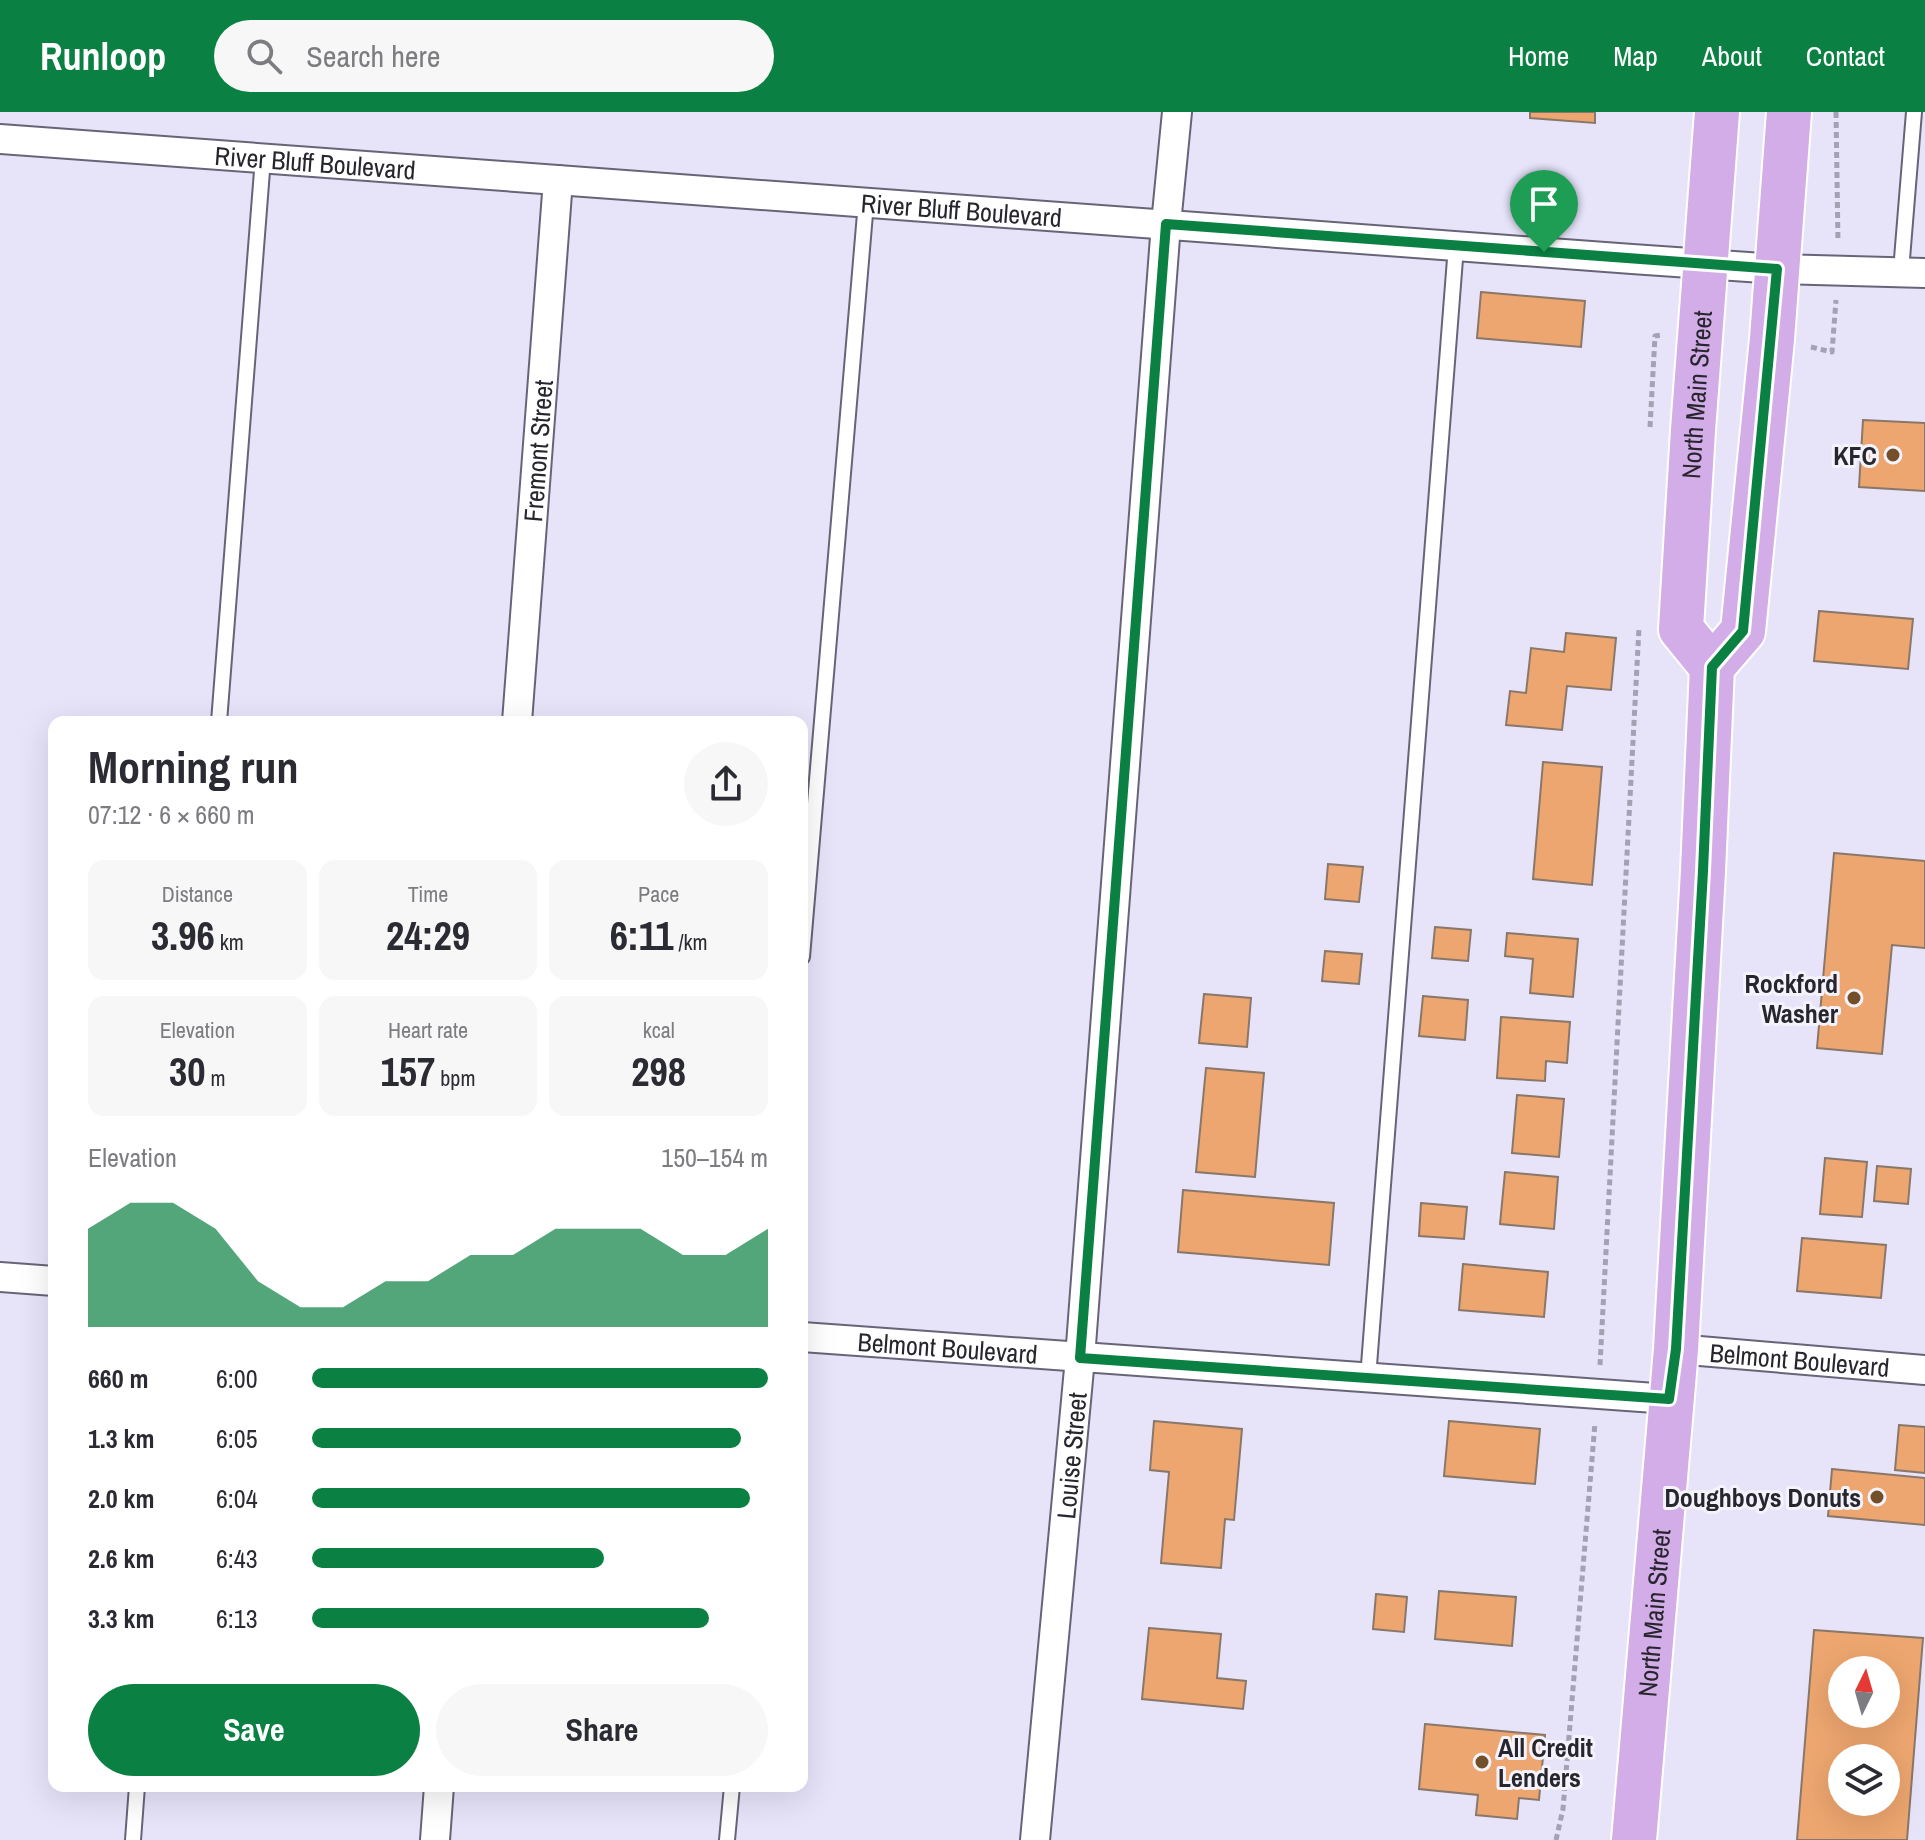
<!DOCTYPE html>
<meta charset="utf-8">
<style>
:root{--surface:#fff;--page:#f7f7f7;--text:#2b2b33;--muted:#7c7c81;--accent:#0b8043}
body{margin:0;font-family:"Archivo Narrow",sans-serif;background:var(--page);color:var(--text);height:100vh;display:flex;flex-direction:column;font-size:30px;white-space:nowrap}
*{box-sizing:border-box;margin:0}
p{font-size:26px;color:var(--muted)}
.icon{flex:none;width:44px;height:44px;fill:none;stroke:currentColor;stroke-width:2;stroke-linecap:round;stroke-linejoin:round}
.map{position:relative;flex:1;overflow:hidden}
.panel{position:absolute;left:48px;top:604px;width:760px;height:1076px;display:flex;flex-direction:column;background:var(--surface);border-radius:16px;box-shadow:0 8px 32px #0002}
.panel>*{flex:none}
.needle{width:52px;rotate:5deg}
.buttons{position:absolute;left:1828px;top:1544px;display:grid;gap:16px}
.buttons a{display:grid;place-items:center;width:72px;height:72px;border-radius:50%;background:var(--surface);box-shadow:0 8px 32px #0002;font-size:40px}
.pin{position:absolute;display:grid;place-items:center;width:68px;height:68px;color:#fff;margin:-82px -34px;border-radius:50% 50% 50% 0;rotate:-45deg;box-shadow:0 0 8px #0007}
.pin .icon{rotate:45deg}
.round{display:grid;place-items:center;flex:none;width:84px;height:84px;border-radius:42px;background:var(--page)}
.summary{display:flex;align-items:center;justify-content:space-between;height:136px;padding:0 40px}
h1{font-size:44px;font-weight:700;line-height:60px}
.figures{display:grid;grid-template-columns:repeat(3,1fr);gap:12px;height:136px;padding:8px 40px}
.figures div{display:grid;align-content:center;border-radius:16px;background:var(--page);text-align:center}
.figures b{font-size:40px;font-weight:700}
.figures small{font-size:22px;font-weight:400}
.figures p{font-size:22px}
.chart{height:224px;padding:16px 40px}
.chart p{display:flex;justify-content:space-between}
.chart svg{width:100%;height:144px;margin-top:8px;fill:var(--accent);opacity:.7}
.button{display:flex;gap:16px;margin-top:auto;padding:16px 40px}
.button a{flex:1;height:92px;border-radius:48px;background:var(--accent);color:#fff;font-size:32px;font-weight:700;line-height:92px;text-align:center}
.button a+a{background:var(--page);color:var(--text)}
ul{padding:0 40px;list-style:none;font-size:26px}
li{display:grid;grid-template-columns:128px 96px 1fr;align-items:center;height:60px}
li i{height:20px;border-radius:10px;background:var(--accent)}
header{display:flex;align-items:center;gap:48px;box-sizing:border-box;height:112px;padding:0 40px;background:var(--accent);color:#fff}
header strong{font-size:38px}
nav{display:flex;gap:44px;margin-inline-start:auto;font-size:28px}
.search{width:560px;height:72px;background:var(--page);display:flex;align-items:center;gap:20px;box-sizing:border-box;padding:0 28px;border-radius:44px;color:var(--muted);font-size:30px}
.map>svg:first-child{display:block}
</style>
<header>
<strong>Runloop</strong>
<div class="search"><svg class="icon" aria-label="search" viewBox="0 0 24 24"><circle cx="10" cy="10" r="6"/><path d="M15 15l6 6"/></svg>Search here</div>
<nav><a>Home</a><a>Map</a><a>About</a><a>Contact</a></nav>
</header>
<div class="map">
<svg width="1925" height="1728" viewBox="0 0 1925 1728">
<rect width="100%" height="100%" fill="#e7e4fa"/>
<!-- building -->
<path fill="#eda66f" stroke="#89776a" stroke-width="2" fill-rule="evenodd" d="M1530,0H1595V11L1530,6Z
M1481,180L1585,189L1581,235L1477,226Z
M1863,308L1925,311V379L1859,375Z
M1819,499L1913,507L1908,557L1814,549Z
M1566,521L1616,526L1611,578L1567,574L1562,618L1506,613L1510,579L1526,581L1531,536L1564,540Z
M1543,650L1602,655L1592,773L1533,767Z
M1834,741L1925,749V836L1892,833L1882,942L1817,936Z
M1328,752L1363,755L1359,790L1325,787Z
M1435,815L1471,818L1468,849L1432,846Z
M1507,821L1578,827L1573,885L1530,881L1533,847L1505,844Z
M1325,839L1362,842L1359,872L1322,869Z
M1204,882L1251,886L1247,935L1199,931Z
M1423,884L1468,888L1465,928L1419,924Z
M1501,905L1570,910L1567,951L1546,949L1545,969L1497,966Z
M1206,956L1264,961L1255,1065L1196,1060Z
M1517,983L1564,987L1559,1045L1512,1041Z
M1825,1046L1867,1050L1862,1105L1820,1102Z
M1877,1054L1911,1057L1908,1092L1874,1089Z
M1505,1060L1558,1065L1554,1117L1500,1112Z
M1183,1078L1334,1091L1329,1153L1178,1140Z
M1421,1091L1467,1095L1464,1127L1419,1124Z
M1802,1126L1886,1133L1881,1186L1797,1179Z
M1463,1152L1548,1160L1544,1205L1459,1198Z
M1154,1309L1242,1317L1234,1408L1225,1407L1221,1456L1161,1451L1169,1360L1150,1358Z
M1449,1309L1540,1317L1535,1372L1444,1364Z
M1899,1313L1925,1315V1361L1895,1358Z
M1832,1357L1925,1366V1413L1828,1404Z
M1439,1479L1516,1485L1512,1534L1435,1527Z
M1376,1482L1407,1485L1404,1520L1373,1517Z
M1149,1516L1221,1522L1217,1566L1246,1569L1243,1597L1142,1587Z
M1814,1518L1923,1526L1907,1728H1797ZM1842,1558H1886V1602H1842ZM1842,1646H1886V1690H1842Z
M1425,1612L1545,1623L1539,1688L1519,1686L1517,1707L1476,1703L1478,1683L1419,1677Z"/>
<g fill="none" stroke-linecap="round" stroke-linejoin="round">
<!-- lane casing -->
<g stroke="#676478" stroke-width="18">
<path id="lane" d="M1901,159L1914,0
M219,610L263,46
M802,845L866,90
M1368,1266L1456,134
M133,1728L137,1674
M727,1728L732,1674"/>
</g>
<!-- street casing -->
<g stroke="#676478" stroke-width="32">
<g id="street">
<path id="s1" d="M0,27L1632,147L1777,157L1925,161"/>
<path id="s2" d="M517,610L558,68"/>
<path d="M0,1165L54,1169"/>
<path id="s3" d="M802,1225L1669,1287"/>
<path id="s4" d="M1676,1237L1925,1258"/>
<path d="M435,1728L439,1674"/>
<path id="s5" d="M1035,1728L1080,1246L1166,112L1177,0"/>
</g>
</g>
<!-- primary casing -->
<g stroke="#fff" stroke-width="48">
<g id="primary">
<path id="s6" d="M1712,555L1681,517L1693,318L1717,0"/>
<path id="s7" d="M1634,1728L1676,1237L1703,759L1712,555L1743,519L1772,227L1789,0"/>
</g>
</g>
<!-- path -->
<path stroke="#a3a1b2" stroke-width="5" stroke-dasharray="6 4" stroke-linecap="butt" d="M1836,0L1838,130
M1811,235L1832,240L1836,188
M1650,315L1655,224L1662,223
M1600,1253L1639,516
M1556,1728L1563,1697L1595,1311"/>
<!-- lane -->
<use href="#lane" stroke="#fff" stroke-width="14"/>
<!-- street -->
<use href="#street" stroke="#fff" stroke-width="28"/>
<!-- primary -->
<use href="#primary" stroke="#d3ade7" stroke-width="44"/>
</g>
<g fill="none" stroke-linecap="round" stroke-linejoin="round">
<!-- route casing -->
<g stroke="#fff" stroke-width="16">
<path id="route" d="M1166,112L1777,157L1743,519L1712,555L1703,759L1676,1237L1669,1287L1080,1246Z"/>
</g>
<!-- route -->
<use href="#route" stroke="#0b8043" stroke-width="10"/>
</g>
<!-- markers -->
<g fill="#74502a" stroke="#f4f3fc" stroke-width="3">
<circle cx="1893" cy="343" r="8"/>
<circle cx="1854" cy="886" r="8"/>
<circle cx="1877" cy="1385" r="8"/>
<circle cx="1482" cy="1650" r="8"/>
</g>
<g text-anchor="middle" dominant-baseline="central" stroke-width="6" stroke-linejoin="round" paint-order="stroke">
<!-- street labels -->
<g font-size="26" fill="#27262e" stroke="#f4f3fc">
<text stroke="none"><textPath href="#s1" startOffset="316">River Bluff Boulevard</textPath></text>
<text stroke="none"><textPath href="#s1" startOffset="964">River Bluff Boulevard</textPath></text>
<text stroke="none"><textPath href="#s6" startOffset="284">North Main Street</textPath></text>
<text stroke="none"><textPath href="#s2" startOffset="272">Fremont Street</textPath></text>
<text stroke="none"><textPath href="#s3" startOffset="146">Belmont Boulevard</textPath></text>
<text stroke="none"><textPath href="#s4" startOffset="124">Belmont Boulevard</textPath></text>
<text stroke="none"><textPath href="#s5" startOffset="386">Louise Street</textPath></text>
<text stroke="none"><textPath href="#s7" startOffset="228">North Main Street</textPath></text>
</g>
<!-- poi labels -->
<g font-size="26" font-weight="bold" fill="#27262e" stroke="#f4f3fc" text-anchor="end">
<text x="1877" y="343">KFC</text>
<text x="1838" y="871">Rockford<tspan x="1838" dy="30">Washer</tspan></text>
<text x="1861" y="1385">Doughboys Donuts</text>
<text x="1498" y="1635" text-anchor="start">All Credit<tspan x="1498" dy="30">Lenders</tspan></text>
</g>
</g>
</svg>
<div class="buttons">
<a><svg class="needle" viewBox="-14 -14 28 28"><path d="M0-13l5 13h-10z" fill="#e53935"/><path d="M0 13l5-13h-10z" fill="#7c7c81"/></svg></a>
<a><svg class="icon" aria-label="layers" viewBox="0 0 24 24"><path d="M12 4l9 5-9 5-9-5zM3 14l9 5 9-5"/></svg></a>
</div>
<div class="pin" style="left:1544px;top:140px;background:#1e9e55"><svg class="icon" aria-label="arrive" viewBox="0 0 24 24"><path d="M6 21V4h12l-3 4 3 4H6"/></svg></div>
<section class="panel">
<div class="summary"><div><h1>Morning run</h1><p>07:12 · 6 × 660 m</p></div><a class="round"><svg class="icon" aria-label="share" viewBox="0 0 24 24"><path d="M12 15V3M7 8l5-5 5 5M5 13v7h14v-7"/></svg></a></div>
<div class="figures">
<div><p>Distance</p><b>3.96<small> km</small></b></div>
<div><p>Time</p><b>24:29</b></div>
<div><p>Pace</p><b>6:11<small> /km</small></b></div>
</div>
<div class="figures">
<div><p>Elevation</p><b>30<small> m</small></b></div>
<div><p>Heart rate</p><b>157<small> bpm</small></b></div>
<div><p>kcal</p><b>298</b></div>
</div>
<div class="chart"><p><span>Elevation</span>150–154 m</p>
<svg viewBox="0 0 160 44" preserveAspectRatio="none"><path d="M0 44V14L10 6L20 6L30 14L40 30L50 38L60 38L70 30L80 30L90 22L100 22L110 14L120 14L130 14L140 22L150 22L160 14V44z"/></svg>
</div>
<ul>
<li><b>660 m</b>6:00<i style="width:100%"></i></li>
<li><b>1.3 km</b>6:05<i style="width:94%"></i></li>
<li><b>2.0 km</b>6:04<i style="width:96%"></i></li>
<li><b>2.6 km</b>6:43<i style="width:64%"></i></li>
<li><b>3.3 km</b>6:13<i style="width:87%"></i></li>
</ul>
<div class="button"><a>Save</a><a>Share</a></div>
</section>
</div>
